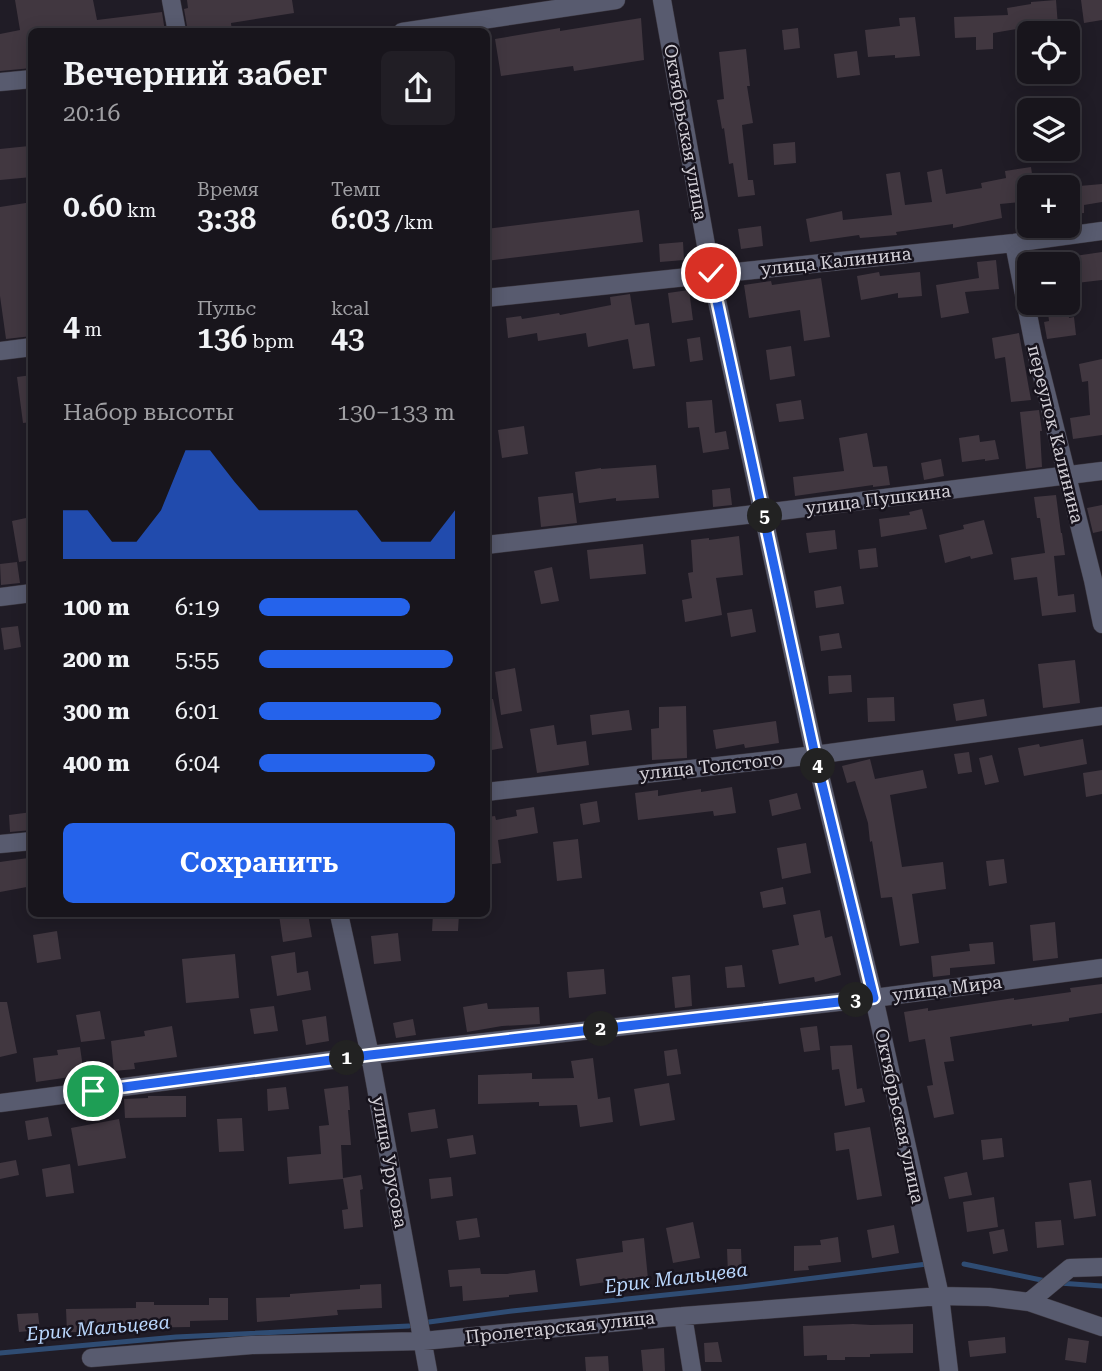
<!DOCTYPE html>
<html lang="ru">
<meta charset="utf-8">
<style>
:root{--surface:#18151c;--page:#211e25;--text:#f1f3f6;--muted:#9f9fa3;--line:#36343b;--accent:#2563eb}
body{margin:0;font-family:"Roboto Serif",serif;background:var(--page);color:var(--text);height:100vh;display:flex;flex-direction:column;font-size:26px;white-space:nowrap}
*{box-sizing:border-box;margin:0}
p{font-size:23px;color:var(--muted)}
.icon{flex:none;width:38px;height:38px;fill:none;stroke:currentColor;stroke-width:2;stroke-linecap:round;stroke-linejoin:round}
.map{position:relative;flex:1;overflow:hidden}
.sheet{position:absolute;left:28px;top:28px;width:462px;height:889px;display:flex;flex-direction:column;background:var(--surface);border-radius:10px;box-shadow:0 4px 18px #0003,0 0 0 2px var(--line)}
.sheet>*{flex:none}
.buttons{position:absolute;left:1017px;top:21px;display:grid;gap:14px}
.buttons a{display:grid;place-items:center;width:63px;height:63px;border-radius:10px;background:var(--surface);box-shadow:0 4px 18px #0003,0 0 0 2px var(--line);font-size:35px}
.pin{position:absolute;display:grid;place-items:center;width:60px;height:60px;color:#fff;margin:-30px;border:4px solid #fff;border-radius:50%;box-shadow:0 2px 7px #0007}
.km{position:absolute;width:35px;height:35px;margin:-18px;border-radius:50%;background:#222;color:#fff;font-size:19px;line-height:35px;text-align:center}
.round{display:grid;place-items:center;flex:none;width:74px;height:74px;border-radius:10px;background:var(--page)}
.head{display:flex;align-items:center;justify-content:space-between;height:119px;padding:0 35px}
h1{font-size:32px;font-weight:600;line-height:52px}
.metrics{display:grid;grid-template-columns:repeat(3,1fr);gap:10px;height:119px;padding:7px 35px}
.metrics div{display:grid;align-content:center}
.metrics b{font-size:30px;font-weight:600}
.metrics small{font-size:19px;font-weight:400}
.metrics p{font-size:19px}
.chart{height:196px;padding:14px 35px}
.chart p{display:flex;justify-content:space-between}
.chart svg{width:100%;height:126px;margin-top:7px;fill:var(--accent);opacity:.7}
.button{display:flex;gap:14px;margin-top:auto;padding:14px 35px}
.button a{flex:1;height:80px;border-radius:10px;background:var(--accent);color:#fff;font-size:28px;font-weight:600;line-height:80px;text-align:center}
ul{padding:0 35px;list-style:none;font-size:23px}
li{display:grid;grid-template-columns:112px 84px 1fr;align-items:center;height:52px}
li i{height:18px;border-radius:9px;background:var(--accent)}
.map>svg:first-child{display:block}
</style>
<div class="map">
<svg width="1102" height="1371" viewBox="0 0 1102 1371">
<rect width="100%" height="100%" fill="#201c26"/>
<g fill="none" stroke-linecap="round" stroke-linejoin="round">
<!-- stream -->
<path stroke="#2f4c73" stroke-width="5" d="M964,1264L1046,1281
M1059,1283L1102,1286
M429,1322L512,1311L742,1287L927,1264
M0,1353L176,1337L409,1326"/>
</g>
<!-- building -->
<path fill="#413740" d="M15,0H93L97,20L162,12L165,32H32V68L0,71V34L20,30Z
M187,0H292L294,13L231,23L232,32H188L184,9L188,8Z
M1056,0L1058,26L1033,28V26L993,33V49L976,50V37L955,38L954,17L1008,15L1007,8L1031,4V2Z
M1081,0H1102V20L1084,23Z
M915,17L920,56L895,58V55L868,57L865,30L900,26L899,18Z
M641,18L644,60L574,71L573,66L501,76L495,39L560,28V31Z
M798,28L800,48L784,50L782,30Z
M746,49L750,86H747L753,123L742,125L748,180H753L755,195L738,197L733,163L729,164L724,128L722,129L717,100L724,99L719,52Z
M857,51L860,75L837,78L834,54Z
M795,142L796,163L774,165L773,144Z
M29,146L32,177L0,180V149Z
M1031,167L1034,187H1029V201L1000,204L1002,218L953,228V224L896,232L897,235L860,238L859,235L810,242L806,219L842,211L843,220L892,215L886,174L900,172L905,205L932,202L927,172L942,169L946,194L982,188L981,183L1006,178L1005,171Z
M1102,184V202L1084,205V213L1068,214V187Z
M32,202V336L6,339L0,296V207Z
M639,210L643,242L486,261V229Z
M761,226L763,246L741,249L738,229Z
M683,242L684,260L660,262L659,244Z
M1102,252V280L1068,284V257Z
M996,260L999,289L965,292L969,313L941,318L936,285L979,278L977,262Z
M879,272L880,276L920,272L922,296L898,298V293L861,300L857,276Z
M821,278L830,337L804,341L800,310L749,318L744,285L771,281L772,285Z
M689,290L693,320L672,323L668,293Z
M630,294L635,325L649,323L655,366L633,369L628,339L588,347L586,333L538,341L537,333L508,338L506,318L521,316L522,319L559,313L560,315L611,305L610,297Z
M1047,303H1068L1069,318L1074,317L1076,335L1047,339L1044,322L1049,321Z
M1019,333L1031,400L1011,402L1005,357L995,359L992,338Z
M700,337L703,360L690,362L687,339Z
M791,346L795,376L770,380L766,350Z
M1102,359V435L1073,439L1070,418L1090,415L1088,381L1082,382L1079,364Z
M32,375V422L23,423L17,377Z
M712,400L715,433L726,431L729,449L703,453L699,427L688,428L686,402Z
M801,400L804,419L779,422L776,404Z
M1039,410L1042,431H1040L1042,467L1026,469L1020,412Z
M524,426L528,454L502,458L498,430Z
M867,433L873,467L887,466L890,485L873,487V485L795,496L793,477L844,471L839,438Z
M979,435L980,442L995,440L999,459L985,461V459L962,462L959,438Z
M941,459L944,476L924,480L921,463Z
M656,465L659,498L616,501V498L579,503L575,472L601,468V469Z
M730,488L732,505L713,507L712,490Z
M573,493L577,523L541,527L538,497Z
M1056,495L1061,533H1062L1065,555L1054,556L1058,596L1074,594L1076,612L1042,616L1037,577L1014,580L1011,558L1045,553L1040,518H1037L1034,497Z
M1102,505V531L1093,533L1087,508Z
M922,509L927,529L881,537L879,519L910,515L909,512Z
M26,518L32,544V560L19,562L12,521Z
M984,520L993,554L971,559L970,556L945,563L939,535L964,529L963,525Z
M835,530L837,549L809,553L806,533Z
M739,536L743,575L716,578L722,615L685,622L682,600L692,598L688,573L693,572L691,540L709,538V540Z
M643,544L646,574L590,579L587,550Z
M876,548L878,567L860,569L858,550Z
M17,562L20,583L1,585L0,564Z
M552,567L559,601L541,604L534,571Z
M841,586L844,604L816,608L814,591Z
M752,609L756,632L731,637L727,613Z
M18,626L21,647L4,650L1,628Z
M839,633L842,648L821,651L819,636Z
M1075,660L1080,703L1043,708L1038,664Z
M515,668L522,711L501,715L495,672Z
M851,675L852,692L829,694L828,676Z
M894,697L895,721L868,722L867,698Z
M486,699H493L503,748L486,751Z
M984,699L987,716L956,721L953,704Z
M686,706L687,758L652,760L651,729L659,728V707Z
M629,710L632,730L592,735L590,715Z
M776,721L779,743L745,748L744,744L716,749L713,730Z
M554,725L557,745L586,741L589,765L537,773L530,729Z
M1083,739L1087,764L1024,776L1018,748L1039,744L1040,747Z
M969,752L972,772L958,774L954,754Z
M992,755L999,782L985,785L979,758Z
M870,759L875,779L923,770L927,788L890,795L902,867L943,862L946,889L912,894L919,943L900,946L892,897L881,898L872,841L870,842L868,823L855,781L847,783L842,766Z
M1102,770V794L1086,797L1083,773Z
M732,787L736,813L714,816L713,811L638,820L635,793L658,790V796L701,789V792Z
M797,793L801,809L772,816L769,800Z
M597,801L600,822L583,825L580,804Z
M534,807L538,833L498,840L501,863L486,865V817L495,816L496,820L517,816L516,810Z
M32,812V830L10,832L9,815Z
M578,839L582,878L557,881L553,842Z
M806,843L811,873L782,879L777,848Z
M28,858L32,886L0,892V862Z
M1004,859L1007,883L989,886L986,861Z
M783,887L786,904L763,908L760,892Z
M820,910L825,938L832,936L841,975L815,982L814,977L779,984L772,950L799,945L793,915Z
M288,914H308L312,937L283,942L279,915Z
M433,914H459L458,931H432Z
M1055,922L1058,958L1033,961L1030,925Z
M57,931L61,959L37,963L33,935Z
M398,933L401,961L374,964L371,936Z
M993,942L995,964L950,968V975L933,977L931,956L970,951L969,944Z
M295,952L297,973L308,971L311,990L277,996L271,956Z
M235,954L239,998L186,1003L182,959Z
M742,965L745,987L727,988L725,967Z
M604,969L606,994L569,998L567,972Z
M690,975L692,1006L675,1008L672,977Z
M1102,984V1013L1069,1018V1021L1032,1026V1024L950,1037L954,1061L944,1062L954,1114L934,1118L927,1086L933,1085L925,1039L909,1042L904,1012L928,1008V1011L1014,998V1000L1071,992L1070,988Z
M0,1002H7L17,1053L0,1057Z
M487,1003L488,1009L539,1007L540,1024L502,1026L467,1032L463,1007Z
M274,1006L278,1031L254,1034L250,1009Z
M100,1011L105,1039L81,1042L76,1015Z
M326,1016L329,1041L306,1045L302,1020Z
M413,1019L416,1035L396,1038L393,1023Z
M172,1026L177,1057L134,1063L135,1069L114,1071L111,1041L145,1036L144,1031Z
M817,1026L820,1050L804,1052L800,1028Z
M852,1045L857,1089L862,1088L865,1102L845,1106L839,1069L832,1070L830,1046Z
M80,1047L84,1075L36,1082L33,1058L58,1055L57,1050Z
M677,1049L681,1074L667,1076L664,1051Z
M593,1058L598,1099L610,1097L613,1122L580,1127L577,1105L539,1106V1102L478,1104V1075L532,1073V1079L574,1078L571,1061Z
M669,1083L675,1120L640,1126L634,1089Z
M348,1086L350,1110H348L351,1145H341L343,1178L361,1175L363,1189L360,1190L363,1227L344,1229L342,1210L348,1209L343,1179L289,1184L287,1157L321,1154L319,1126L329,1125L324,1089Z
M286,1087L289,1109L268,1111L267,1089Z
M148,1096H186V1117L125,1118L124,1099L148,1098Z
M435,1109L438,1128L411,1132L408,1113Z
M48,1117L52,1136L28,1140L25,1121Z
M242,1118L244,1151L219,1152L217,1119Z
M119,1119L126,1158L78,1166L71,1128Z
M870,1127L882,1196L857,1200L849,1149L836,1151L834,1133Z
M473,1135L476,1154L450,1158L447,1139Z
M1002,1138L1004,1157L983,1160L981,1140Z
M16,1160L19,1175L0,1179V1163Z
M70,1164L74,1193L46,1197L42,1169Z
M967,1172L972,1195L949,1199L944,1177Z
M451,1177L453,1196L431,1199L429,1179Z
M1091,1180L1096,1216L1074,1219L1069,1183Z
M994,1197L998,1227L967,1232L963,1202Z
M477,1218L480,1237L459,1240L456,1221Z
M1061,1220L1064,1245L1037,1248L1035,1222Z
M693,1222L700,1258L673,1263L666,1228Z
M894,1225L899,1253L872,1258L867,1230Z
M1004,1229L1008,1251L993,1254L989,1232Z
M838,1237L841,1262L808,1266L809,1270L794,1271V1246L821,1245L820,1240Z
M644,1238L648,1279L627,1281L626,1279L580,1286L576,1259L623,1252L622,1241Z
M727,1249H741L742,1273L728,1274Z
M480,1268L481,1274H507L535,1270L538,1292L509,1295V1297L463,1301L462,1286L450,1287L448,1270Z
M381,1284L382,1308L337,1310L338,1315L257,1322L256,1298L290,1297V1294L360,1289V1285Z
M209,1298H228V1320L190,1321V1327L126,1328V1330L83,1329V1332H67L66,1309L136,1308V1302H154V1305H209Z
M38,1313L40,1330L19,1332L17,1314Z
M853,1324L871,1325L913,1324V1353L870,1354V1357H845V1360H827V1355L804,1356L803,1326Z
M1005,1337L1006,1353L970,1357L968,1341Z
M1068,1338L1089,1341L1086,1363L1065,1360Z
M718,1342L722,1362H705L704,1343Z
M664,1348L665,1371H643L641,1350Z
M608,1356L609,1371H586L585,1357Z"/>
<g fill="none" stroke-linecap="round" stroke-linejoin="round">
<!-- minor casing -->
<g stroke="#3d3942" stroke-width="19">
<path id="minor" d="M171,0L177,32
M662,0L711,273L815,755L874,998L940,1296L949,1371
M402,32L616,0
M0,82L32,79
M1014,243L1033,340L1093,580L1102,624
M486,298L1014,243L1102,231
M0,351L32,347
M486,545L764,513L1102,471
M0,597L32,593
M486,792L815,755L1102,716
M0,844L32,841
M339,914L370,1055L428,1371
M0,1103L370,1055L874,998L1102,968
M1029,1302L1070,1268L1102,1267
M683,1316L692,1371
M91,1358L252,1345L423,1341L683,1316L940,1296L989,1297L1029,1302L1102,1327"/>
</g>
<!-- minor -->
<use href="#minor" stroke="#585b6f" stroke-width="18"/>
</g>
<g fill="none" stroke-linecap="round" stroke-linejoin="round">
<!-- route casing -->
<g stroke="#fff" stroke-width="14">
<path id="route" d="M93,1091L370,1055L874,998L815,755L711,273"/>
</g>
<!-- route -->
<use href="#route" stroke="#2563eb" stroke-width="9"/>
</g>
<g text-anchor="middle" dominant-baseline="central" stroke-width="5" stroke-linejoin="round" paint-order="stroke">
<!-- street labels -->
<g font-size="18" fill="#d3d0d7" stroke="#17131d">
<text transform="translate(686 132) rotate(80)">Октябрьская улица</text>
<text transform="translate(836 261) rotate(-6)">улица Калинина</text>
<text transform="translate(1056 434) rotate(76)">переулок Калинина</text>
<text transform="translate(878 499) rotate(-7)">улица Пушкина</text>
<text transform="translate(711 766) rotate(-6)">улица Толстого</text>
<text transform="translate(947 988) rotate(-7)">улица Мира</text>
<text transform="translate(900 1116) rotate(78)">Октябрьская улица</text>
<text transform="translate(390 1162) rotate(80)">улица Урусова</text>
<text transform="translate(560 1327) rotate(-6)">Пролетарская улица</text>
</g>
<!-- water labels -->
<g font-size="19" font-style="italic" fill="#bad7fd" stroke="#17131d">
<text transform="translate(676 1278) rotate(-7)">Ерик Мальцева</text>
<text transform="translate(98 1328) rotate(-5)">Ерик Мальцева</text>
</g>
</g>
</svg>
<div class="buttons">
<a><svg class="icon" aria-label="locate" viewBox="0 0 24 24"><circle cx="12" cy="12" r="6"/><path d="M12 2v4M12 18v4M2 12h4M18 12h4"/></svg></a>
<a><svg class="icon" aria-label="layers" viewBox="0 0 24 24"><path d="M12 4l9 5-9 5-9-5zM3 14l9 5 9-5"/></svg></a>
<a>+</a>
<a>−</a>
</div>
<div class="pin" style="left:93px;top:1091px;background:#1e9e55"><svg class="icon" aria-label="arrive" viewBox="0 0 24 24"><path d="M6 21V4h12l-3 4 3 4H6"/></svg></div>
<div class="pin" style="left:711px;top:273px;background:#d93025"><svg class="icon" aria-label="check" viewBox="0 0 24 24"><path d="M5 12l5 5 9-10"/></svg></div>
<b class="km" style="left:347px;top:1058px">1</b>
<b class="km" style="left:601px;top:1029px">2</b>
<b class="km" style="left:856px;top:1000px">3</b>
<b class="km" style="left:818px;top:766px">4</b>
<b class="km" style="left:765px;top:516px">5</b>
<section class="sheet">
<div class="head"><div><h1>Вечерний забег</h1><p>20:16</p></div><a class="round"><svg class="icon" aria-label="share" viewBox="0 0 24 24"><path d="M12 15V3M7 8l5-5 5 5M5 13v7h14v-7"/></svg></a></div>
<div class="metrics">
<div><b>0.60<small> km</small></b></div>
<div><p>Время</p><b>3:38</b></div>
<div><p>Темп</p><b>6:03<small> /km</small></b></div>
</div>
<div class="metrics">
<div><b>4<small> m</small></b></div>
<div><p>Пульс</p><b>136<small> bpm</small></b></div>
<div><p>kcal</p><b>43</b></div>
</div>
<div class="chart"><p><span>Набор высоты</span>130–133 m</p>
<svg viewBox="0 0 160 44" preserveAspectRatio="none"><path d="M0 44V27L10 27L20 38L30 38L40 27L50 6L60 6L70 17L80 27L90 27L100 27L110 27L120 27L130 38L140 38L150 38L160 27V44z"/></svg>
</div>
<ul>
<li><b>100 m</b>6:19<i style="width:77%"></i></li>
<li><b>200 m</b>5:55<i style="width:99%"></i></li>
<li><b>300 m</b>6:01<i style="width:93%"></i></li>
<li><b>400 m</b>6:04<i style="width:90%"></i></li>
</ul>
<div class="button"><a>Сохранить</a></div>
</section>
</div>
